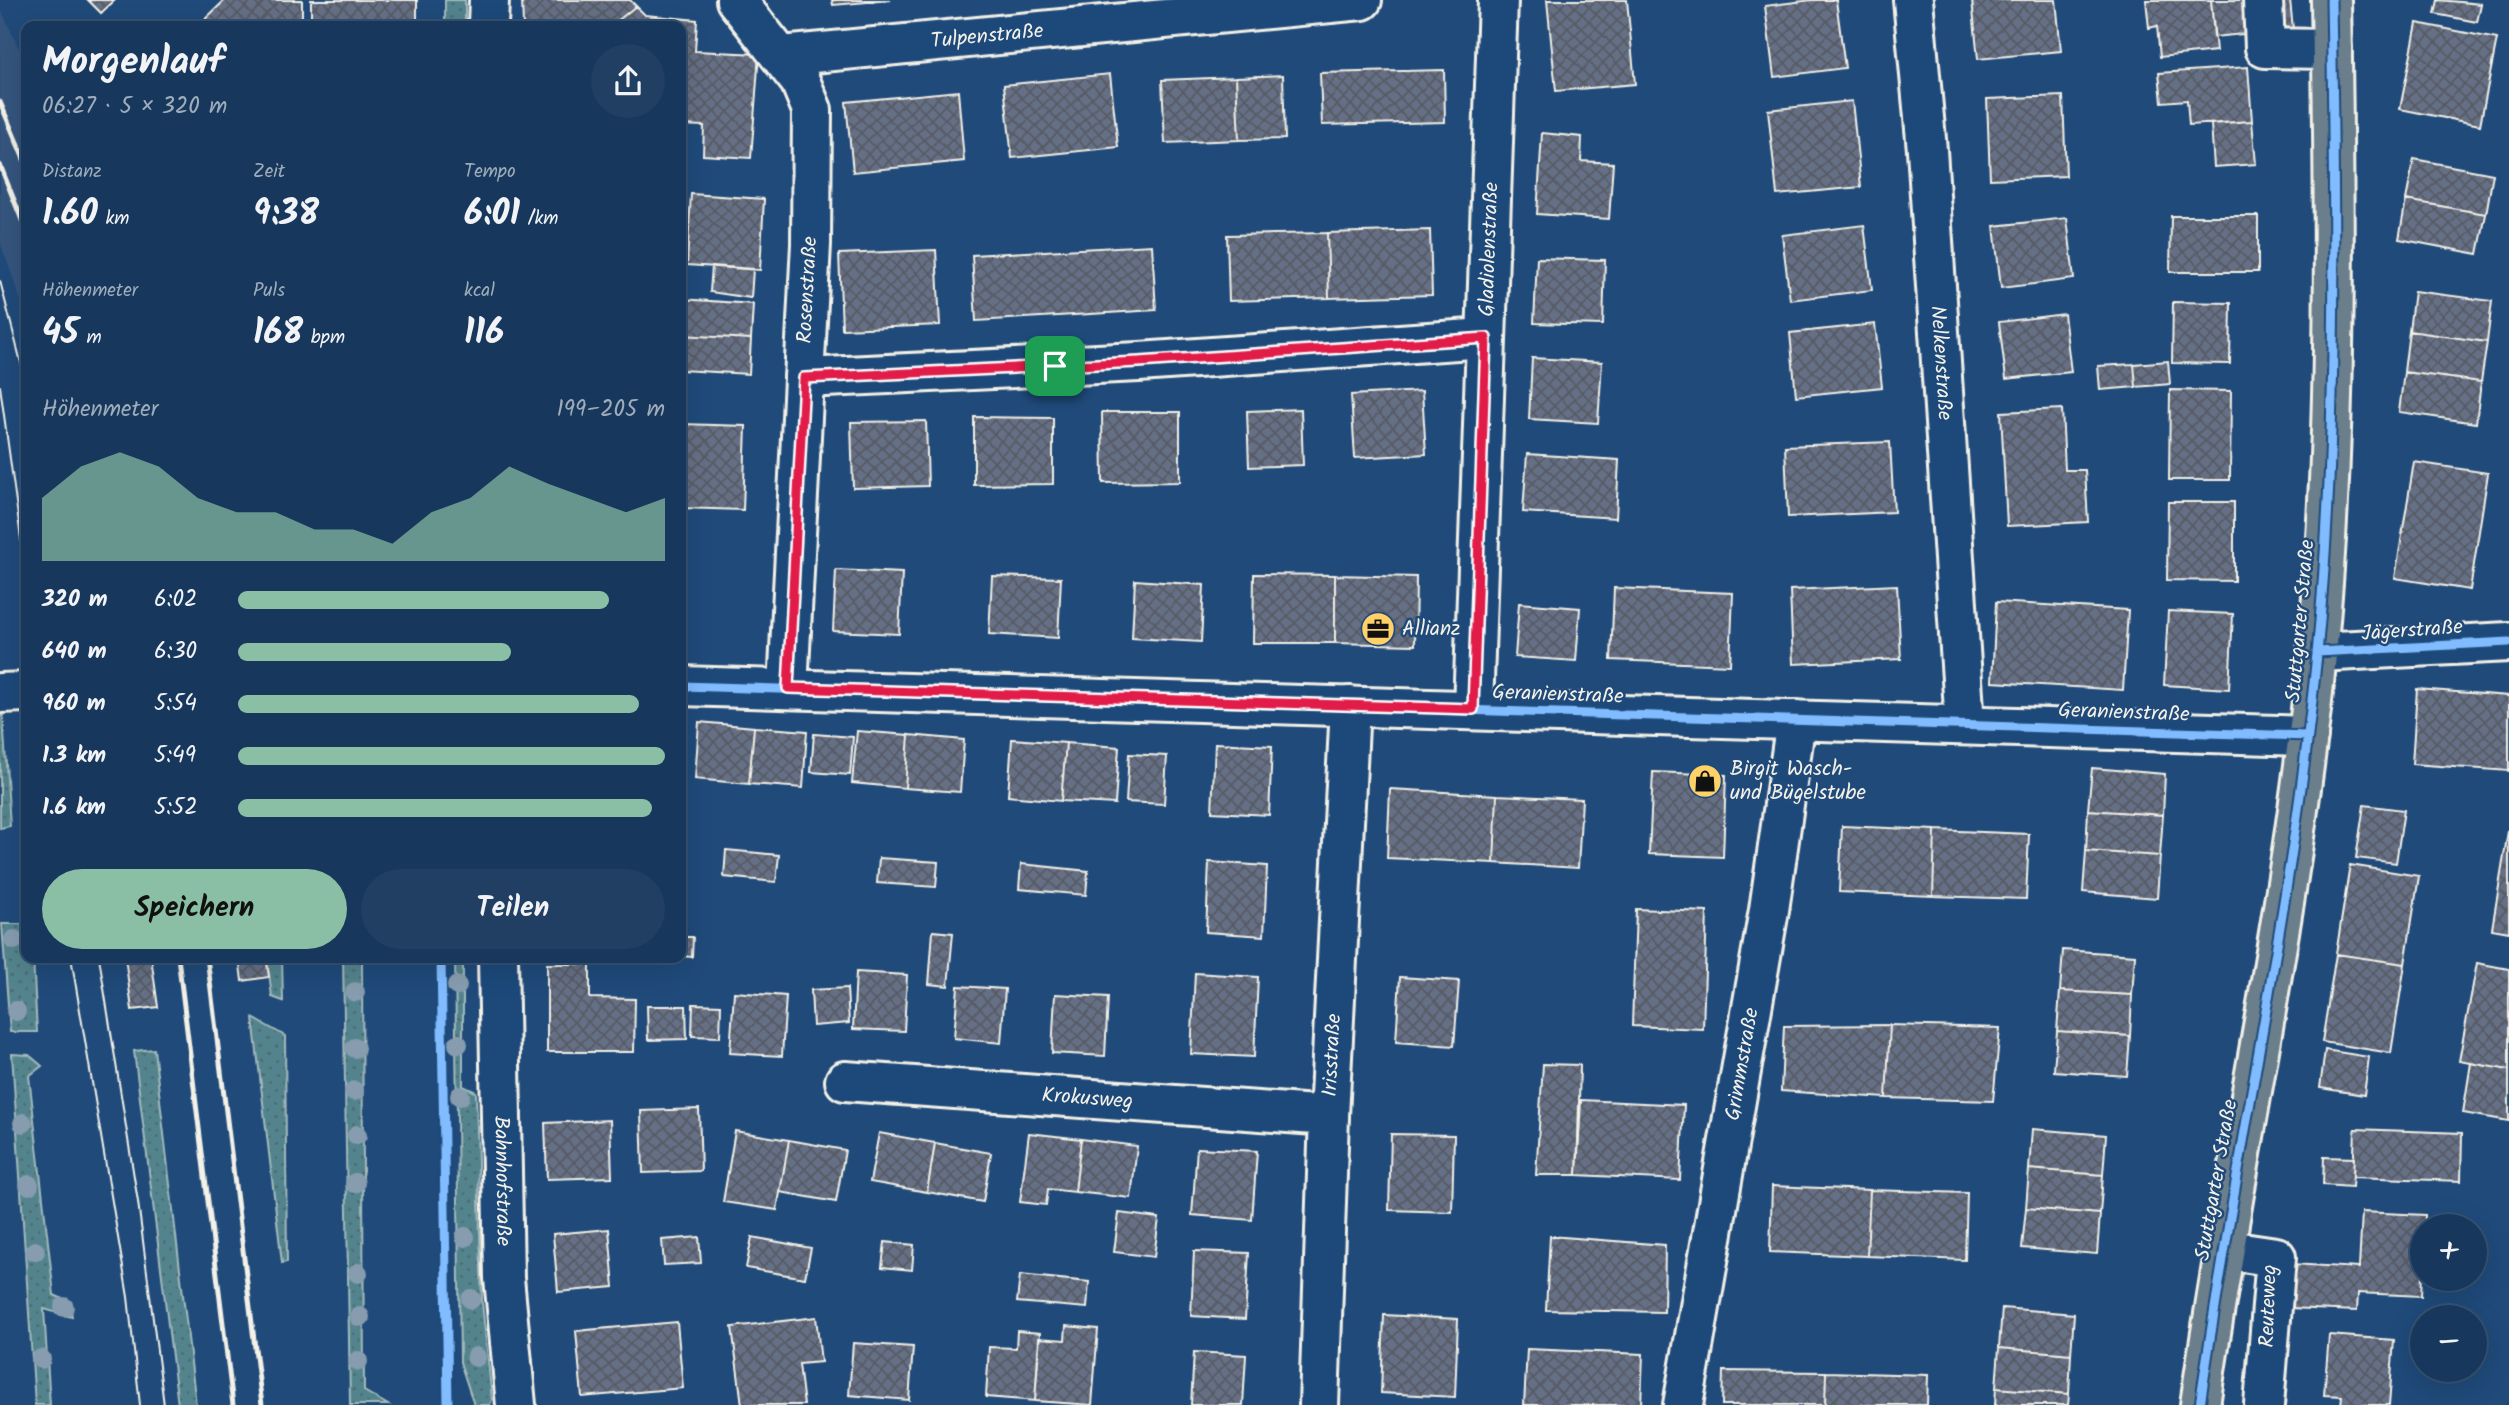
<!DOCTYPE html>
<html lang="de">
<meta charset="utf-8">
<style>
:root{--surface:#17385c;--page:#203f62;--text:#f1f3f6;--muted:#9eacbb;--line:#365272;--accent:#8abfa5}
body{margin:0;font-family:Kalam,sans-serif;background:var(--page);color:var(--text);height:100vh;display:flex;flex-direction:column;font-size:26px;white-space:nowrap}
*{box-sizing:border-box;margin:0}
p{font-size:23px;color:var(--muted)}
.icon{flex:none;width:38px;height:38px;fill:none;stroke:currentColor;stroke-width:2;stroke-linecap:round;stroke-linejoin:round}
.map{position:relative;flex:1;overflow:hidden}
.drawer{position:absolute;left:21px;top:21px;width:665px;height:942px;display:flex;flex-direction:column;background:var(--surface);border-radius:14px;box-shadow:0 7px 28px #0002,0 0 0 2px var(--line)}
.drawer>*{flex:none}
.buttons{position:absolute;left:2410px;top:1214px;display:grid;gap:14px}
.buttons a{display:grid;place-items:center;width:77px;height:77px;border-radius:50%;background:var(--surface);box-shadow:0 7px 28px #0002,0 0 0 2px var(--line);font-size:35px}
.pin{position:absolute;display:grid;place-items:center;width:60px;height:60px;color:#fff;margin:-30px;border-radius:14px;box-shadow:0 4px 10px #0006}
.round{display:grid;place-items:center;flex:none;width:74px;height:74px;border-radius:37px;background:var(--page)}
.headline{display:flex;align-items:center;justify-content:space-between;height:119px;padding:0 21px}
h1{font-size:38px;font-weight:800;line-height:52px}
.figures{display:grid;grid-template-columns:repeat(3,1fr);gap:10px;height:119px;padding:7px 21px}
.figures div{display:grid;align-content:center}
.figures b{font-size:35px;font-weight:800}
.figures small{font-size:19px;font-weight:400}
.figures p{font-size:19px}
.chart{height:196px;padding:14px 21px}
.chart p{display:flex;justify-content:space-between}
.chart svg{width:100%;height:126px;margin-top:7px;fill:var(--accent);opacity:.7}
.button{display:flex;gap:14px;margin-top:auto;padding:14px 21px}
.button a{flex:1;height:80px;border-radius:42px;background:var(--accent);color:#111;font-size:28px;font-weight:800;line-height:80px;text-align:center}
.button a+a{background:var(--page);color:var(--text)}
ul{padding:0 21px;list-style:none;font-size:23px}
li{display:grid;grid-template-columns:112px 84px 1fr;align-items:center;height:52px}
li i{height:18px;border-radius:9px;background:var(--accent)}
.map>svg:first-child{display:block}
</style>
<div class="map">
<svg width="2509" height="1405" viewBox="0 0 2509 1405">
<defs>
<pattern id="grass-dots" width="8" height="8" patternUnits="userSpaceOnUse" patternTransform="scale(1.75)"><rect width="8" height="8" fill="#53848e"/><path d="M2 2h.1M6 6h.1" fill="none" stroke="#4f6c71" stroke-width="1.8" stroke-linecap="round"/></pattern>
<pattern id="building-cross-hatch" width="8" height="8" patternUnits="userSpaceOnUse" patternTransform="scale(1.75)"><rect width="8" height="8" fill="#656f86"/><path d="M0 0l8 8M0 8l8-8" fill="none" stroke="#565a63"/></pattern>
</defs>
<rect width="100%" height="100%" fill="#1f4a7a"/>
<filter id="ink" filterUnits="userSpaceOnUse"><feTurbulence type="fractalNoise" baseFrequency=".0143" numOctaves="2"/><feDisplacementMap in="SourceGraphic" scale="14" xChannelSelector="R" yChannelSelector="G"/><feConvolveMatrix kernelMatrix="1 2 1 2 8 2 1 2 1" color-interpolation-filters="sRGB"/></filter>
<g filter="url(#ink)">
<!-- built -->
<path fill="#34557e" d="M0,7L26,64V315L0,242Z"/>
<!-- grass -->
<path fill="url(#grass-dots)" stroke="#a4babb" stroke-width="2" d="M445,0H465V26H445Z
M0,716H3L10,826L0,828Z
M2,924H26V957H33L37,1032H10Z
M267,957H282L283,1001L272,997Z
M343,957H362L364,1391L388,1405H350Z
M455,957H463V1086L476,1092L482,1302L492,1399L490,1405H474L460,1362Z
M253,1018L285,1036L287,1262L282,1263Z
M154,1049L196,1405H178L134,1051Z
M12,1054L29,1055L42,1066L29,1076L54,1295L70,1302L72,1317L44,1309L50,1405H35Z"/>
<!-- building -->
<path fill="url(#building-cross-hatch)" stroke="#f4f1e8" stroke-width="2" d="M88,0H115L101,13Z
M225,0H302V26H198Z
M311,0H417V26H311Z
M522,0H630L636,6L611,26H523Z
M832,0H891L833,5Z
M1547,0H1627L1635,84L1556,91Z
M1812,0H1836L1845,68L1774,77L1765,6Z
M1972,0H2056L2061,51L1978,59Z
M2146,0H2211L2216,51L2160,57L2157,26L2149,28Z
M2211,0H2290L2293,29L2214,37Z
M2438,0L2481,4L2477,22L2435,14Z
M636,6L645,15L697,20L695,51L759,54L751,158L703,155L704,126L681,125V26H611Z
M2417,23L2497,39L2480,125L2400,109Z
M2248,67L2252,121L2189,125L2187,100L2162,102L2159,73Z
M1444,70L1445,122L1322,125L1320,73Z
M1110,74L1118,147L1012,158L1004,85Z
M1283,75L1285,139L1239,140L1236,77Z
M1236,77L1239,140L1165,143L1162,80Z
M958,91L964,161L853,172L846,102Z
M2063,96L2066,176L1990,179L1987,99Z
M1852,101L1861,187L1777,195L1768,110Z
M2252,121L2256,164L2214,167L2211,124Z
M1542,133L1582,137L1581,161L1613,163L1609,219L1537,214Z
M2414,159L2493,174L2486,214L2406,200Z
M691,194L764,199L760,270L687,265Z
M2406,200L2486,214L2478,254L2399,239Z
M2171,216H2258V272H2170Z
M2067,218L2074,279L2001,288L1994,226Z
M1864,225L1872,290L1790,300L1782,235Z
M1430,230L1432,295L1329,298L1327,233Z
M1327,233L1329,298L1229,301L1227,235Z
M1152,245L1156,310L976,321L972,255Z
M936,250L940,325L842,329L839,254Z
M1537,258L1605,260L1603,325L1534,323Z
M712,266L753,269L751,298L710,292Z
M2414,291L2492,301L2487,342L2409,331Z
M681,299L753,304L751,339L681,335Z
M2173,302L2231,303L2230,364L2172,363Z
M2064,314L2071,372L2006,379L1999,322Z
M1875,324L1882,387L1796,396L1790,333Z
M2409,331L2487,342L2481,382L2404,372Z
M681,335L751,339L749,374L681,370Z
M1532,358L1602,362L1598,423L1529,419Z
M2168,361L2170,384L2136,387L2134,364Z
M2134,364L2136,387L2100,390L2098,366Z
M2404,372L2481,382L2476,423L2399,412Z
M2170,390L2231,391L2230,480H2169Z
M1422,391L1426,454L1355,458L1351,395Z
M1301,409L1303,465L1249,467L1247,411Z
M2062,409L2065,470H2085L2088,522L2007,526L2001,412Z
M1102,412H1180V482L1103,483Z
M974,417L1053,418V484L974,485Z
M926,421L928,486L853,488L851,422Z
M681,424L746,426L743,510L681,508Z
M1890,442L1894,512L1788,517L1785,446Z
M1527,454L1619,460L1616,518L1523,512Z
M2414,462L2488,473L2470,590L2395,578Z
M2168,502H2234V581L2167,580Z
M836,570L902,573L899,634L833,631Z
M1254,574L1335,575V643H1253Z
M1335,575L1416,577L1415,645L1335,643Z
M992,576L1061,578L1058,638L989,634Z
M1135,580L1204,585L1201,642L1132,638Z
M1897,585L1901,659L1793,664L1790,590Z
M1614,588L1733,593L1730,665L1611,660Z
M1996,602L2128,610L2123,690L1992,682Z
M1519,603L1580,608L1576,661L1515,657Z
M2168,611L2233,614L2229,689L2164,685Z
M2417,689L2509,696V771L2412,764Z
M699,722L754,727L749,784L695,779Z
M754,727L807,731L803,788L749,784Z
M857,731L909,735L905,788L852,783Z
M814,734L853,737L850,775L811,772Z
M909,735L964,740L960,792L905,788Z
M1012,739L1066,743L1061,801L1008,796Z
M1066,743L1119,747L1115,804L1061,801Z
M1215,743L1272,746L1269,815L1212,812Z
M1129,754L1167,756L1164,804L1126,802Z
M2092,768L2165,774L2163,815L2088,810Z
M1653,772L1726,775L1723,857L1649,854Z
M1390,789L1497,795L1494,863L1387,858Z
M1497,795L1582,799L1578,868L1494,863Z
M2364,805L2404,810L2396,863L2356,858Z
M2088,810L2163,815L2160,856L2086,851Z
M1842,826L1935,830L1933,896L1839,892Z
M1935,830L2029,834L2026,899L1933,896Z
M2508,831L2509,832V932L2492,929Z
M726,850L779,855L776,882L724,877Z
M2086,851L2160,856L2157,898L2083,892Z
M879,858L938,862L936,887L877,883Z
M1209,862L1267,866L1264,936L1206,932Z
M1021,864L1088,871L1086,895L1019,889Z
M2350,865L2419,876L2405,964L2336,954Z
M1636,909L1707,912L1703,1029L1632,1026Z
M933,931L953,933L948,986L929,984Z
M681,937H693L692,957L681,956Z
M2063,950L2135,955L2132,995L2060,991Z
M2336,954L2405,964L2391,1053L2322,1042Z
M125,957H151L158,1007L132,1010Z
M239,957H266L269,977L242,981Z
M2477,963L2509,969V1070L2459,1061Z
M547,964H590V998L635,999L634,1052H547Z
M856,972L907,975L904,1031L853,1029Z
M1195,973L1258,977L1254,1057L1191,1054Z
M1400,977L1459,981L1454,1046L1396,1042Z
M958,986L1005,989L1001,1043L954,1038Z
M847,988L849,1023L813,1026L811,990Z
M2060,991L2132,995L2130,1036L2057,1031Z
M734,992L786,996L782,1056L730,1053Z
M1055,994L1108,997L1105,1056L1052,1053Z
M693,1004L721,1005L720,1037L692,1036Z
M647,1006H686L687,1039L648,1040Z
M1890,1025L2000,1028L1993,1101L1886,1098Z
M1890,1025L1886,1098L1781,1091L1784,1026Z
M2057,1031L2130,1036L2127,1076L2054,1071Z
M2325,1050L2369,1057L2364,1095L2320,1088Z
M2471,1063L2509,1070V1121L2463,1113Z
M1543,1064L1580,1065L1577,1175H1536Z
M1581,1100L1684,1105L1680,1180L1577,1175Z
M699,1109L701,1171L643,1173L641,1111Z
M610,1120L612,1177L547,1179L545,1123Z
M2032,1129L2106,1135L2103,1175L2029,1169Z
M2355,1129L2462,1133L2461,1181L2353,1177Z
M735,1131L789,1140L777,1210L723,1202Z
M879,1133L935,1143L927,1192L870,1182Z
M1029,1133L1081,1139L1075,1192L1048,1189L1046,1205L1020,1202Z
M1391,1134L1454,1135L1452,1212L1389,1210Z
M1081,1139L1137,1146L1131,1198L1075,1192Z
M789,1140L845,1150L836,1202L780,1192Z
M935,1143L991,1153L983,1202L927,1192Z
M1197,1148L1257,1151L1252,1220L1192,1215Z
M2324,1157L2354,1158L2352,1187L2323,1185Z
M2029,1169L2103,1175L2100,1214L2026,1208Z
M1772,1186L1870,1190L1867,1256L1770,1252Z
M1870,1190L1967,1193L1965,1260L1867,1256Z
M2026,1208L2100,1214L2097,1254L2022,1248Z
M2362,1212L2425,1215L2421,1296L2358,1293L2357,1311L2290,1308L2292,1264L2359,1268Z
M1119,1213L1159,1218L1154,1257L1114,1252Z
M609,1229L614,1287L558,1292L553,1234Z
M1550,1236L1665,1245L1664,1312L1546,1310Z
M699,1237L701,1263L664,1265L662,1240Z
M752,1237L811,1248L805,1278L746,1268Z
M885,1242L914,1245L912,1270L882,1267Z
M1194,1251L1249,1253L1245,1319L1191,1316Z
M1020,1275L1089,1282L1087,1308L1017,1302Z
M2002,1308L2074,1314L2071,1354L1999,1348Z
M1384,1315L1458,1319L1455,1397L1381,1393Z
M816,1317L821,1362L799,1364L804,1405H742L732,1327Z
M677,1322L683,1388L582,1397L576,1331Z
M1066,1326L1098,1329L1092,1405L1035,1401L1039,1338L1065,1340Z
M1017,1331L1040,1333L1035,1401L986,1397L989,1347L1016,1348Z
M2329,1335L2394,1340L2389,1405H2341L2342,1396L2324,1395Z
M853,1343L913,1347L909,1400L849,1395Z
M1999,1348L2071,1354L2069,1394L1996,1388Z
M1527,1349L1643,1354L1641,1405H1524Z
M1194,1352L1246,1355L1243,1405H1191Z
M1723,1371L1826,1372L1825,1405H1722Z
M1826,1372L1928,1375L1927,1405H1825Z
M1996,1388L2069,1394L2068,1405H1995Z"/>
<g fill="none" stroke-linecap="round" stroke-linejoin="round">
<!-- minor casing -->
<g stroke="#f4f1e8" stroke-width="44">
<g id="minor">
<path d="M736,0L800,81L812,110L811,244L788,688"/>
<path id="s1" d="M1913,0L1927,150L1965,725"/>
<path d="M2263,0L2265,48L2332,49"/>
<path d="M488,26L489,0"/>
<path id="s2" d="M782,56L1362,0"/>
<path d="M804,378L1139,362L1486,338"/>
<path d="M2317,652L2509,642"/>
<path d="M681,686L2308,736"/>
<path d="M0,693L26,692"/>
<path id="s3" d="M1473,709L1498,0"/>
<path id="s4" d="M498,957L504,1278L516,1405"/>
<path id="s5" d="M845,1081L1329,1116"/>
<path d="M2222,1249L2276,1257L2264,1405"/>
<path id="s6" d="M1319,1405L1329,1116L1350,706"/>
<path id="s7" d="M1683,1405L1769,910L1796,720"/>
</g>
</g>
<!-- major casing -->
<g stroke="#f4f1e8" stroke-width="44">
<path id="major" d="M2200,1405C2236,1154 2292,906 2317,654C2338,437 2335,217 2331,0"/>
</g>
<!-- minor -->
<use href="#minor" stroke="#1f4a7a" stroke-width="38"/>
<!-- major -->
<use href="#major" stroke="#6b7e8b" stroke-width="38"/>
<!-- tram -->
<path stroke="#f4f1e8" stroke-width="2" d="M0,281L26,382
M0,386L26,575
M71,957L128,1297L140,1405
M99,957L138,1202L164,1405"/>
<!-- rail -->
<path stroke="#f4f1e8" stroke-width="5" d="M0,102L26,164
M0,165L26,230
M178,957L233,1405
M207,957L262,1405"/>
<!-- cycleway casing -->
<g stroke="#1f4a7a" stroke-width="13">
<path id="cycleway" d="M2317,652L2509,642
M681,686L2308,736
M441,957L448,1405
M2200,1405C2236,1154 2292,906 2317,654C2338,437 2335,217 2331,0"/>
</g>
<!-- cycleway -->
<use href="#cycleway" stroke="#80bcff" stroke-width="9"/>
</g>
<!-- trees -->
<g fill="#879daf">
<circle cx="14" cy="940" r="10"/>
<circle cx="457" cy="986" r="10"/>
<circle cx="355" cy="992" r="10"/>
<circle cx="16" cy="1011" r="10"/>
<circle cx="458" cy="1044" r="10"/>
<circle cx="355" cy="1048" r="10"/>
<circle cx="354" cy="1091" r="10"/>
<circle cx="460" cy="1096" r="10"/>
<circle cx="23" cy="1123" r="10"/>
<circle cx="357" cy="1135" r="10"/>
<circle cx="355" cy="1183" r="10"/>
<circle cx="29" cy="1185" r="10"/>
<circle cx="465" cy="1237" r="10"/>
<circle cx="35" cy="1251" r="10"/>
<circle cx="358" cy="1273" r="10"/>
<circle cx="471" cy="1299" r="10"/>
<circle cx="64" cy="1307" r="10"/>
<circle cx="360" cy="1317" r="10"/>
<circle cx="476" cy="1357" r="10"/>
<circle cx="41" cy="1359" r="10"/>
<circle cx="358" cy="1361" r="10"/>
</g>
</g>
<g fill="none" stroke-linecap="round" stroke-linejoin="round" filter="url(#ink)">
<!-- route casing -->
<g stroke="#fff" stroke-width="14">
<path id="route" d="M1486,338L1473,709L788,688L804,378L1139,362Z"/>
</g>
<!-- route -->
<use href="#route" stroke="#e11d48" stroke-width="9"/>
</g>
<!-- icons -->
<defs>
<g id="office-disc" transform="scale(1.75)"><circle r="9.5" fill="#ffd166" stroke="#1f4a7a"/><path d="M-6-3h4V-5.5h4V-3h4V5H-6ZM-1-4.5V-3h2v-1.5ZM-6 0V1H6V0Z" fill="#111"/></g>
<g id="shop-disc" transform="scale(1.75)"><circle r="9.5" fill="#ffd166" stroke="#1f4a7a"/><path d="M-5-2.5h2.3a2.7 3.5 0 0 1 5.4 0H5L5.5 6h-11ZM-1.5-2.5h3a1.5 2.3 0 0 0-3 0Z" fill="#111"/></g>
</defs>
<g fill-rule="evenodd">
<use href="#office-disc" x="1378" y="629"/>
<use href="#shop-disc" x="1705" y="781"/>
</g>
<g text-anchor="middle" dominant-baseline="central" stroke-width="5" stroke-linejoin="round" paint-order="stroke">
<!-- street labels -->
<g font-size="21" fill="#f4f1e8" stroke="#1f4a7a">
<text stroke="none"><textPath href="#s2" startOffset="206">Tulpenstraße</textPath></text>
<text stroke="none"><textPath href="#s3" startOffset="460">Gladiolenstraße</textPath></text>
<text transform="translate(808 290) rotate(-87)">Rosenstraße</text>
<text stroke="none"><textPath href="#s1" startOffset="364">Nelkenstraße</textPath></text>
<text transform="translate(2301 621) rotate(-85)">Stuttgarter Straße</text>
<text transform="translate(2412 631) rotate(-4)">Jägerstraße</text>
<text transform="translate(1558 695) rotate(2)">Geranienstraße</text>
<text transform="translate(2124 713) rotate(2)">Geranienstraße</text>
<text stroke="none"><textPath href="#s6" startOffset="350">Irisstraße</textPath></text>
<text stroke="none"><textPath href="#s7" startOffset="346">Grimmstraße</textPath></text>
<text stroke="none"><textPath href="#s5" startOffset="243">Krokusweg</textPath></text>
<text transform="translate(2217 1180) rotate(-80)">Stuttgarter Straße</text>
<text stroke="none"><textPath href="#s4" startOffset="224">Bahnhofstraße</textPath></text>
<text transform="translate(2269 1306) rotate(-88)">Reuteweg</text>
</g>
<!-- poi labels -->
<g font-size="21" fill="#f4f1e8" stroke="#1f4a7a" text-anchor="start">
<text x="1402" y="629">Allianz</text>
<text x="1730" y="769">Birgit Wasch-<tspan x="1730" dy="24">und Bügelstube</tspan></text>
</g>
</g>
</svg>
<div class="buttons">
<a>+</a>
<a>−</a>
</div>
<div class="pin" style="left:1055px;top:366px;background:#1e9e55"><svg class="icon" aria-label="arrive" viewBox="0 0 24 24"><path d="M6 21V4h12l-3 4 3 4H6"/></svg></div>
<section class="drawer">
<div class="headline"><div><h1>Morgenlauf</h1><p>06:27 · 5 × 320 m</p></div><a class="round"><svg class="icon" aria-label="share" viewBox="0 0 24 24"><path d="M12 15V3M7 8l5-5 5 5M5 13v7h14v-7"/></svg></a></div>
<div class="figures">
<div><p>Distanz</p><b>1.60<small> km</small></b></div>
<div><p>Zeit</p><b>9:38</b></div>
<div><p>Tempo</p><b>6:01<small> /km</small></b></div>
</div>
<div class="figures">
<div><p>Höhenmeter</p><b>45<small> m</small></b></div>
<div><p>Puls</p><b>168<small> bpm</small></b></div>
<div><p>kcal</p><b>116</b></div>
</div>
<div class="chart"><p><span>Höhenmeter</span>199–205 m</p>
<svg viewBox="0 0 160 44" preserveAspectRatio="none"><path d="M0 44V22L10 11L20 6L30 11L40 22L50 27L60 27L70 33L80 33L90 38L100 27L110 22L120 11L130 17L140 22L150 27L160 22V44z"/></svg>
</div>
<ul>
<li><b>320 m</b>6:02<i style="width:87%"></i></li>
<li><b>640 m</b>6:30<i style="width:64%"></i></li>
<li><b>960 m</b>5:54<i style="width:94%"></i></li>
<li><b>1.3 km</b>5:49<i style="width:100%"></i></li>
<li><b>1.6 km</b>5:52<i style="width:97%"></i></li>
</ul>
<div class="button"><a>Speichern</a><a>Teilen</a></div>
</section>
</div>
